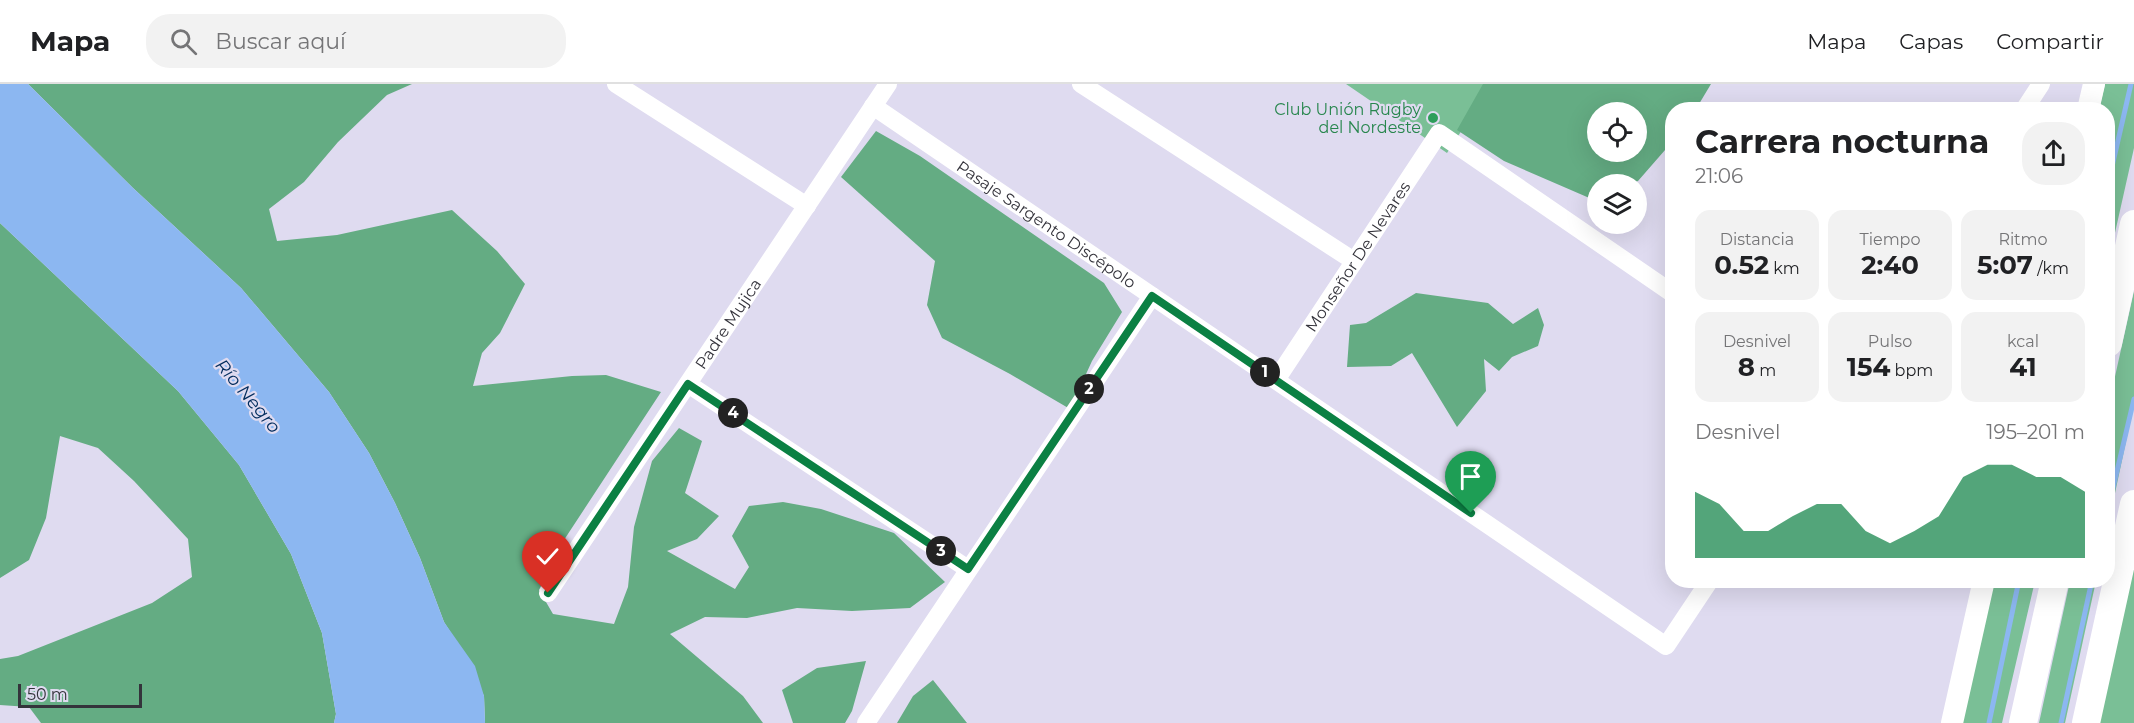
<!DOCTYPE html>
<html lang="es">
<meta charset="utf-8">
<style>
:root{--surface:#fff;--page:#f2f2f2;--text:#202124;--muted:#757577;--line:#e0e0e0;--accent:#0b8043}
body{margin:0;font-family:Montserrat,sans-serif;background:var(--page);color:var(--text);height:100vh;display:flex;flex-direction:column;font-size:22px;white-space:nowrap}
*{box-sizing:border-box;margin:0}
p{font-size:20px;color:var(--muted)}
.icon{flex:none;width:33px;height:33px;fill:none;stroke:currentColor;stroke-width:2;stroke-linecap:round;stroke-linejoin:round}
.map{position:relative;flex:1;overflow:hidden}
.sheet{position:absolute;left:1665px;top:18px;width:450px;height:486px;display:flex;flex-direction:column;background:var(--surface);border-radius:24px;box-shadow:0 6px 24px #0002}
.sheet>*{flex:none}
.tools{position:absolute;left:1587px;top:18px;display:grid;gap:12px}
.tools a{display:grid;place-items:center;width:60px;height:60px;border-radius:50%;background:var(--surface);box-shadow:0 6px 24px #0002;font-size:30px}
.scale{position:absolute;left:18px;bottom:15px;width:124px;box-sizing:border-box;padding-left:6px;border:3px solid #34333b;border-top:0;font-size:16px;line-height:21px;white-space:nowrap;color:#34333b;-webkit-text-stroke:4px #dfdbf0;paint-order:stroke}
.pin{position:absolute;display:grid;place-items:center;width:51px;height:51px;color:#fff;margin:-62px -26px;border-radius:50% 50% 50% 0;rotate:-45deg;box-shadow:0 0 6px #0007}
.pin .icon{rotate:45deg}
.km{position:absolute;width:30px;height:30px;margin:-15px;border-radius:50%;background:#222;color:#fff;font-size:16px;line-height:30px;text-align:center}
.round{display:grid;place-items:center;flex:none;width:63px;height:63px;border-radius:24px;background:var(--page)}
.head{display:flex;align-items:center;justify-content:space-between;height:102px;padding:0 30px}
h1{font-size:33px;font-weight:700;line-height:45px}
.metrics{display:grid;grid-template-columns:repeat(3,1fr);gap:9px;height:102px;padding:6px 30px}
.metrics div{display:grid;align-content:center;border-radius:15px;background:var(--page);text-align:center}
.metrics b{font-size:26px;font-weight:700}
.metrics small{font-size:16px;font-weight:400}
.metrics p{font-size:16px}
.chart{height:168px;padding:12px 30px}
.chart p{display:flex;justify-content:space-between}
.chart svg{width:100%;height:108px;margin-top:6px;fill:var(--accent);opacity:.7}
header{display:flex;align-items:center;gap:36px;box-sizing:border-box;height:84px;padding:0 30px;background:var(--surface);border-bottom:2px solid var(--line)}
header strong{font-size:28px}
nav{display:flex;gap:33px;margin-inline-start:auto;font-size:21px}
.search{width:420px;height:54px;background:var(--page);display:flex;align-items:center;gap:15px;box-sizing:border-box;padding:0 21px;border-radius:24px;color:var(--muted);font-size:22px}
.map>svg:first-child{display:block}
</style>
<header>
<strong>Mapa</strong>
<div class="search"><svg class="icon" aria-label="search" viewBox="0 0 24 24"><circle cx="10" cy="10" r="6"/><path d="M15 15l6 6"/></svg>Buscar aquí</div>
<nav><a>Mapa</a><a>Capas</a><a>Compartir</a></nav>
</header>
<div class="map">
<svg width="2134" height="639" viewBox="0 0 2134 639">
<rect width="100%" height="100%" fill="#dfdbf0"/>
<!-- green -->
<path fill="#7abf96" d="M1346,0H1492L1447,69Z
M2105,0H2134V64L2108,180V26H2099Z
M2134,207V320L2108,442V324Z
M2134,467V639H2094Z
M1992,497H2035L2002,639H1962Z
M2070,497H2096L2065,639H2039Z"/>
<!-- forest -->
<path fill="#64ac83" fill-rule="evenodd" d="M28,0H412L387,11L338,58L304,98L269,125L277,157L337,151L452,126L497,167L525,200L500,249L482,269L473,302L572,292L606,291L661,308L564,456L539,506L553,530L614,540L628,503L634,443L652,377L679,344L702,357L685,409L719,432L697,455L667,467L735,505L749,483L732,452L749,422L783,418L821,425L894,449L945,498L910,524L852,527L797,524L747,534L705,533L670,550L743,612L763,639H485L484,612L458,560L444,538L420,474L395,419L369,369L329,308L241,204L133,104Z
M1483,0H1711L1696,25L1672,26V58L1638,97L1629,100H1598L1597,114L1594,116L1504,77L1457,46ZM1636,28V68H1598V28Z
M876,47L920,72L1104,199L1122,228L1092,277L1070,325L1010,290L942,254L927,221L935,177L841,93Z
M0,139L178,307L239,381L291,470L322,549L336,630L334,639H41L29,623L0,621V575L18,572L152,519L192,493L188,455L134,397L98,364L60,352L46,434L29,476L0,494Z
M1416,209L1488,219L1513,240L1538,224L1544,241L1538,262L1512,273L1499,287L1484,275L1486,307L1457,343L1412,269L1391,282L1347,283L1350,241L1366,239Z
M866,577L852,627L845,639H793L782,606L817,584Z
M933,596L967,639H897L913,612Z"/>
<!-- water -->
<path fill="#8cb7f1" d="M0,0H28L133,104L241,204L329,308L369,369L395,419L420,474L444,538L475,582L484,612L485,639H334L336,630L322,549L291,470L239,381L178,307L0,139Z"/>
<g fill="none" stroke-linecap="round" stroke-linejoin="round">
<!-- stream -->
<path stroke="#8cb7f1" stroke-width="5" d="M2108,100L2131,0
M2108,425L2134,315
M1989,639L2019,496
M2061,639L2092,496"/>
<!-- minor -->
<g stroke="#fff" stroke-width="18">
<path d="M616,0L807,122"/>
<path d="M1081,0L1354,177"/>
<path id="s1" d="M873,22L1666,562L1710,496"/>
<path d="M2024,26L2041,0"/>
<path id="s2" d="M1276,296L1439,49L1672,209"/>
<path d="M688,300L968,485"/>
<path id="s3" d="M548,509L888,0"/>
<path d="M866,639L1152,212"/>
</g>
<!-- tertiary -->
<path stroke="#fff" stroke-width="22" d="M2088,26L2094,0
M1952,639L1984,496"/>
<!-- trunk -->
<path stroke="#fff" stroke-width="28" d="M2108,259L2134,140
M2023,639L2055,496
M2086,639L2134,420"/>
</g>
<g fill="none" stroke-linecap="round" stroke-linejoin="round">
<!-- route casing -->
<g stroke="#fff" stroke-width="12">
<path id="route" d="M548,509L688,300L968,485L1152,212L1471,429"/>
</g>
<!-- route -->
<use href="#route" stroke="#0b8043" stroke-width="8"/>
</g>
<!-- markers -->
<circle fill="#2e9e5b" stroke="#dfdbf0" stroke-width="2" cx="1433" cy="34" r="6"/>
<g text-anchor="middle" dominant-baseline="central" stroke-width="4.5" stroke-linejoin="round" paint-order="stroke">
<!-- leisure labels -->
<g font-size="16" fill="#27864d" stroke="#dfdbf0" text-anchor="end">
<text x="1421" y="25">Club Unión Rugby<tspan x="1421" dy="18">del Nordeste</tspan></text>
</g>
<!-- street labels -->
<g font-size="16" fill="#34333b" stroke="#dfdbf0">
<text stroke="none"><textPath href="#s1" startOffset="210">Pasaje Sargento Discépolo</textPath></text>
<text stroke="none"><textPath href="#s2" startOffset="148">Monseñor De Nevares</textPath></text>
<text stroke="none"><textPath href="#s3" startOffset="324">Padre Mujica</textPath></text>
</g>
<!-- water labels -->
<g font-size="18" font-style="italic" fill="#002b5c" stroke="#dfdbf0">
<text transform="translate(248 312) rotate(50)">Río Negro</text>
</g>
</g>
</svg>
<div class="tools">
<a><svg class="icon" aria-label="locate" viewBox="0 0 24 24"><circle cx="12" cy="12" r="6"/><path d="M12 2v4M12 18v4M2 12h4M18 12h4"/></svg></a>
<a><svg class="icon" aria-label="layers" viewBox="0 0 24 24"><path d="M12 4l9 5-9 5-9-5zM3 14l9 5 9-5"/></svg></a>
</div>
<div class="scale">50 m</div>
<div class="pin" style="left:1471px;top:429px;background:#1e9e55"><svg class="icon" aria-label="arrive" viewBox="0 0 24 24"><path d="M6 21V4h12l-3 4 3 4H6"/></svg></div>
<div class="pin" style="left:548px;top:509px;background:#d93025"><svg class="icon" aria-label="check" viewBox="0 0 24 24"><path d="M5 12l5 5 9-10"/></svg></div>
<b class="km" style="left:1265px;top:288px">1</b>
<b class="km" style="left:1089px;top:305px">2</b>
<b class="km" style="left:941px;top:467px">3</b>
<b class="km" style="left:733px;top:329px">4</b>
<section class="sheet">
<div class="head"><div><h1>Carrera nocturna</h1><p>21:06</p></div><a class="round"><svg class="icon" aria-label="share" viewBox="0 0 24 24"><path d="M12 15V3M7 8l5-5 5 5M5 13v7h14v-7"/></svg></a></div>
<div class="metrics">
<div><p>Distancia</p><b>0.52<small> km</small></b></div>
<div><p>Tiempo</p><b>2:40</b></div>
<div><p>Ritmo</p><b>5:07<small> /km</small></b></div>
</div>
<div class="metrics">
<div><p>Desnivel</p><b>8<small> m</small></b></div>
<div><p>Pulso</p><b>154<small> bpm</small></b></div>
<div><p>kcal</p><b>41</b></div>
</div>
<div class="chart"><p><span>Desnivel</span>195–201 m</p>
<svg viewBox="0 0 160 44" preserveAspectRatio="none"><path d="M0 44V17L10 22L20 33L30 33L40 27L50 22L60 22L70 33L80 38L90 33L100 27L110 11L120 6L130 6L140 11L150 11L160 17V44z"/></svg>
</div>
</section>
</div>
